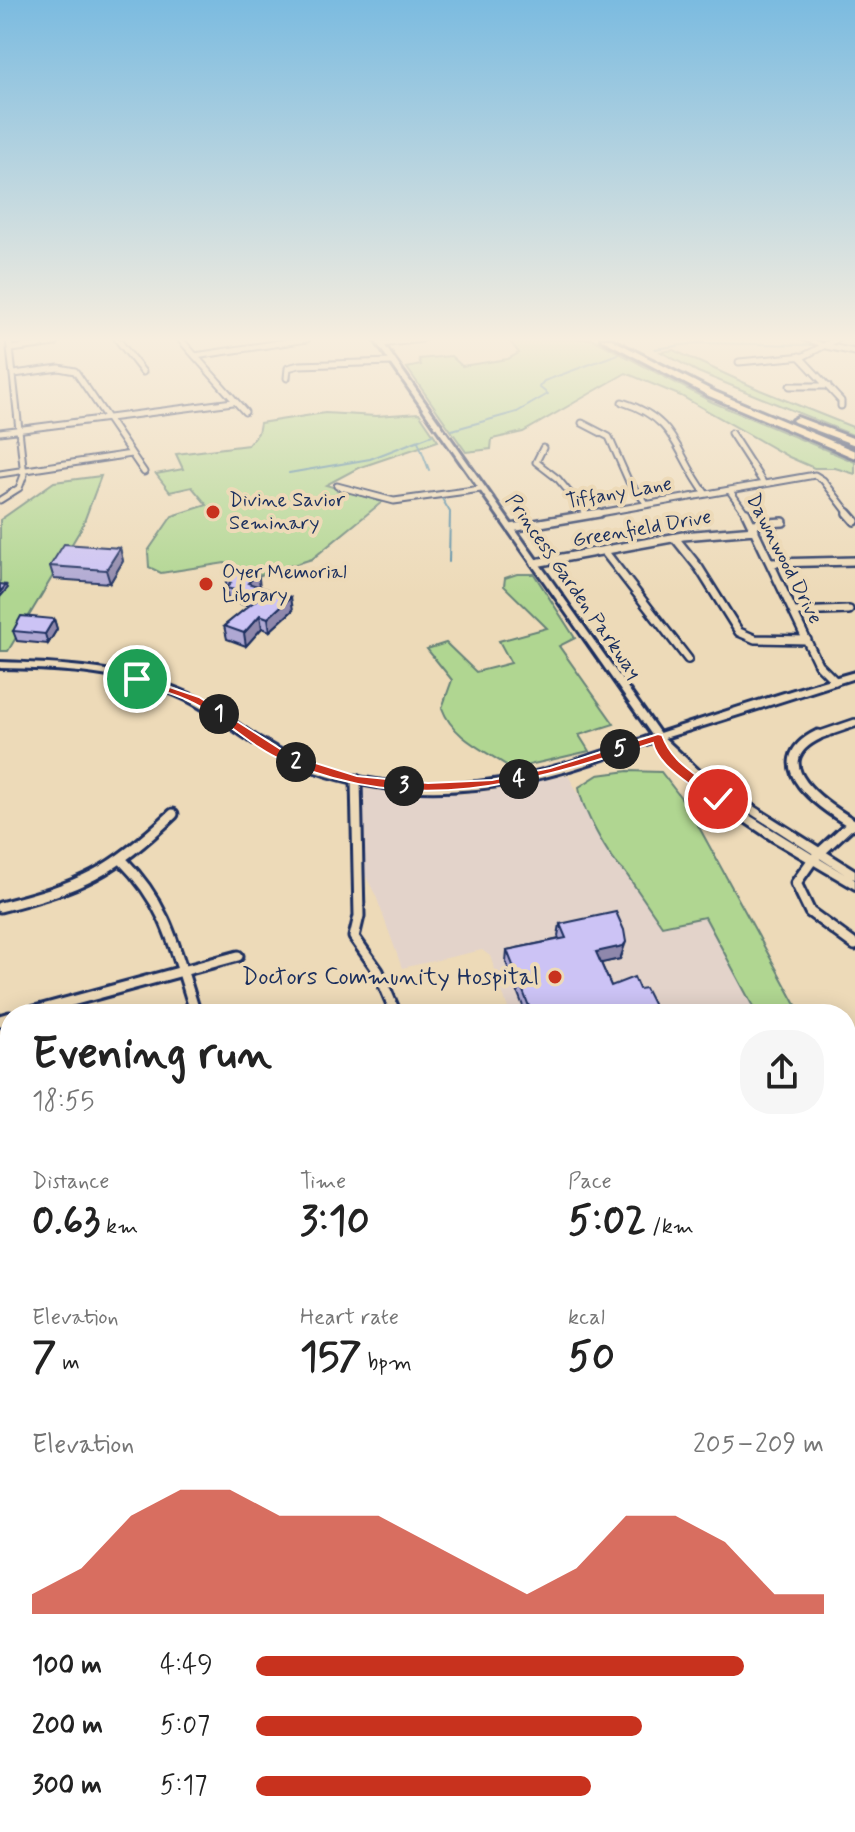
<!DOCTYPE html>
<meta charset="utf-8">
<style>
:root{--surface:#fff;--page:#f6f6f6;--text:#222;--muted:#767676;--accent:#c8321e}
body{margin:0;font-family:Mynerve,sans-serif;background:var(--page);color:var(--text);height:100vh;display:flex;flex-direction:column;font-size:30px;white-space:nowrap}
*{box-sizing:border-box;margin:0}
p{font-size:26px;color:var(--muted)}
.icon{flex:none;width:44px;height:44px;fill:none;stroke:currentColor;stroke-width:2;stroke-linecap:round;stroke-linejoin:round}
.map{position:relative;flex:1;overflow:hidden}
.panel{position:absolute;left:0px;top:1004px;width:856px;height:828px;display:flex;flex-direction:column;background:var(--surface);border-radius:32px 32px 0 0;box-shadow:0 4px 20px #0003}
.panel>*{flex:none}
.pin{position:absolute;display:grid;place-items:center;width:68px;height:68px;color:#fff;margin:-34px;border:4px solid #fff;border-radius:50%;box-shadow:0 2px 8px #0007}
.km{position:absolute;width:40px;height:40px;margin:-20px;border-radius:50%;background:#222;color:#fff;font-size:22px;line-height:40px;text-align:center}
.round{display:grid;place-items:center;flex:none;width:84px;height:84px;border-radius:32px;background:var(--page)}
.headline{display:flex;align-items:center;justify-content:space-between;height:136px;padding:0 32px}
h1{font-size:44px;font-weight:700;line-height:60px}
.metrics{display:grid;grid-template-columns:repeat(3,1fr);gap:12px;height:136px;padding:8px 32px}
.metrics div{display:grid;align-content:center}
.metrics b{font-size:40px;font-weight:700}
.metrics small{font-size:22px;font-weight:400}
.metrics p{font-size:22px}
.chart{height:224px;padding:16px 32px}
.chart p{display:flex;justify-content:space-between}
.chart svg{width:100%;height:144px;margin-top:8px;fill:var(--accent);opacity:.7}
ul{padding:0 32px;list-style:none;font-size:26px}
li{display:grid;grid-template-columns:128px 96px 1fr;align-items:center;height:60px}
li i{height:20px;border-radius:10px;background:var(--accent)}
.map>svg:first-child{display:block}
</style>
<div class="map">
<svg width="855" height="1832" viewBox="0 0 855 1832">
<rect width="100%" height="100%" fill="#eddab8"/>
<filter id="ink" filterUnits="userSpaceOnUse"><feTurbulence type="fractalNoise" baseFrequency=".0125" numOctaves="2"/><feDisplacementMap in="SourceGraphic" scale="16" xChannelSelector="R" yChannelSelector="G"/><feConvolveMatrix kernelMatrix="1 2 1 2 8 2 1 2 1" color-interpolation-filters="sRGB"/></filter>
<g filter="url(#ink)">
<!-- built -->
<path fill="#e3d3ca" d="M568,775L617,866L625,872L662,926L705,917L757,1014H510L490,956L482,950L402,968L376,896L357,859L356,788L407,794H461L504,789Z"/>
<!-- green -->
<path fill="#b0d691" stroke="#668278" stroke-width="2" d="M508,339H593L712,402L855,462V474L835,468H814L789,457L681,396L626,373L523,432L492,439L491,449L466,452L407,368L421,365L419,359L451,356L462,366L508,359L519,353Z
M673,350L760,390L855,428V436L698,372L661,352Z
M325,413L376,416L419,413L438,441L358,468L326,485L382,502L312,559L258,576L225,563L161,573L149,567L148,551L172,516L207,505L192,487L170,492L156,474L183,469L176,454L248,445L258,433L260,423Z
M101,476L82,527L8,651H0V520L54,482Z
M517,574H534L575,638L559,646L614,724L579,735L589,751L512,769C487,751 453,739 442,708L452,680L427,649L446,643L476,672L511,663L499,641L547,628L504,586L505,578Z
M628,771L661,772L688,807L801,1014H757L705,917L662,926L625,872C609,860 581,807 579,787L598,775Z
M846,1097L855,1114V1280L846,1288Z"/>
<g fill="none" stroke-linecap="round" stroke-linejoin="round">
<!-- stream -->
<path stroke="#538aa5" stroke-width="2" d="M655,349L697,343L812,345
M452,430L517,412L548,394L539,387L544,381L618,354
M418,441L429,470
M289,473L370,459L432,435
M441,497L450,512L449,562"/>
<!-- minor-far4 casing -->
<g stroke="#1b2f5e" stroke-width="9">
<path id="minor-far4" d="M117,339L143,372
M180,339L245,412
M381,344L422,339
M826,346L855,352
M11,349L55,343
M195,356L307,339
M799,356L841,401V406
M739,362L804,356L837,339
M14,374L59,368L75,371L144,472
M287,378L288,368L299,365L393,362
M790,386H828
M622,402C679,420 674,452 706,494
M582,423L609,437L629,482L647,504
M0,432L233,402
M731,433L764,484
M543,448L536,462L558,479L587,514
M0,474L131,454
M337,486L394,501L481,489
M730,491L747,515
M0,500L19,488L24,475L9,339
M588,515L815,475L823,480L850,515"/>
</g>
<!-- minor-far3 casing -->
<g stroke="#1b2f5e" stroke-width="12">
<path id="minor-far3" d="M746,513L818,664L835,681
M848,513L855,521
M752,524L783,522
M511,528L599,513
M675,538L699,568L739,632L755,639L807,640
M604,551L688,659
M535,563L683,536L755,530
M771,563L855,561
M795,612L849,610
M814,737L855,723"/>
</g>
<!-- minor-far2 casing -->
<g stroke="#1b2f5e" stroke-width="15">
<path id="minor-far2" d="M818,735C759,764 824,807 855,825
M356,780L359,916L354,937L378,971L396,1014
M852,823L813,859L796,883L810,912L855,945
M122,860C169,907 176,953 196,1014
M0,907C82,886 111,873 173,814
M24,1014L238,956"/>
</g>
<!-- minor-far1 casing -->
<g stroke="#1b2f5e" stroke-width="17">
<path id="minor-far1" d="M0,1021L10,1018
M0,1179L10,1176"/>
</g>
<!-- minor casing -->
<g stroke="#1b2f5e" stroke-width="20">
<path id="minor" d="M846,1506L855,1493
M0,1510L10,1570
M846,1795H855
M686,1832L717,1822"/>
</g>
<!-- tertiary casing -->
<g stroke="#1b2f5e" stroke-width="6">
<path id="tertiary" d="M374,339H380L661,735L704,775L855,870V879L852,878L855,880V889L773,841L709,798L682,776L663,756L654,738ZM705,784L846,875L747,814Z
M802,339H811L829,346L824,347Z"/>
</g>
<!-- secondary casing -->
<g stroke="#1b2f5e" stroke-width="6">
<path id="secondary" d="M0,662C64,664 131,667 190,694C214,705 234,722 256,736C280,751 307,763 333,771C397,789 467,788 531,773C568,764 605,750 641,739C712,716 783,692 855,672V678C789,699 724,720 658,740C617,754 574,771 531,780C464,795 393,796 327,776C301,768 274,757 250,741C228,727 208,710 184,699C128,672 61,669 0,668Z"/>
</g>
<!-- motorway casing -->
<g stroke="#1b2f5e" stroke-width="6">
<path id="motorway" d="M601,339H611L715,392L855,451V458L709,396Z
M797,417L855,439V445L794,422L792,420Z"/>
</g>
<!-- minor-far4 -->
<use href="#minor-far4" stroke="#eddab8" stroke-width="5"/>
<!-- minor-far3 -->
<use href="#minor-far3" stroke="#eddab8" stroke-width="7"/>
<!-- minor-far2 -->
<use href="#minor-far2" stroke="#eddab8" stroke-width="9"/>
<!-- minor-far1 -->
<use href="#minor-far1" stroke="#eddab8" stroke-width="11"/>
<!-- minor -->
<use href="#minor" stroke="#eddab8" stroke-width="14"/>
<!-- tertiary -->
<use href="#tertiary" fill="#eddab8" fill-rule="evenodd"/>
<!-- secondary -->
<use href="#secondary" fill="#eddab8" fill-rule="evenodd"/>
<!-- motorway -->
<use href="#motorway" fill="#fcdcac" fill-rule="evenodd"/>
</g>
<!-- wall -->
<path fill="#afa8d3" stroke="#1b2f5e" stroke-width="2" d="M120,548L123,561L110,583L54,579L50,566Z
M258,573L259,587L293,610L270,631L262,628L246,646L227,639L224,626L249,606L228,601L225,574Z
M54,619L57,629L48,644L17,641L13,631Z
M560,924L622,955L620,959L601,963L611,986L639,989L658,1014H526L506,962L507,950L559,939L558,936Z"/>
<!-- shaded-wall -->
<path fill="#8f88ac" stroke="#1b2f5e" stroke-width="2" d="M120,548L123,561L110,583L106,570Z
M258,573L260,586L252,594L248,583Z
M6,585L8,588L0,597V592Z
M291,597L293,610L270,631L268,618Z
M260,615L262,628L246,646L244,633Z
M54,619L57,629L48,644L45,634Z
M626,942L620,959L593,965L596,952Z"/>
<!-- building -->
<path fill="#ccc3f5" stroke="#1b2f5e" stroke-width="2" d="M64,544L120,548L106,570L50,566Z
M234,567L258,573L248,583L291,597L268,618L260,615L244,633L224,626L261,596L226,588L231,583L227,581L232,576L225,574Z
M0,584L6,585L0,592Z
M21,616L54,619L45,634L13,631Z
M616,912L624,930L626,942L623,946L596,952L611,986L634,977L639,989L645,988L658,1014H532L507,950L566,938L560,924Z"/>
</g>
<!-- sky -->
<linearGradient id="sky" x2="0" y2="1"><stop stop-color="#7bbbe0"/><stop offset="0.57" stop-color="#f7eedf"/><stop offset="1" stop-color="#f7eedf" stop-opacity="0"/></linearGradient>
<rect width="855" height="595" fill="url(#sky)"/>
<!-- route -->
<path fill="#c8321e" stroke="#fff" stroke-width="2" d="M137,676L199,697L290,755L357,776L428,783L492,780L550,768L658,734L662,735C674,768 702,774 724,799L714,802C695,787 658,767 653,743C523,784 417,817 284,761C250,747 224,717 191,702C173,693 152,688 133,682V677Z"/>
<!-- markers -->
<g fill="#c8321e" stroke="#eddab8" stroke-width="3">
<circle cx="213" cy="512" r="8"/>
<circle cx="206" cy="584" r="8"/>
<circle cx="555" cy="977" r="8"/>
</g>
<g text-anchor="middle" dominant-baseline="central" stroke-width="8" stroke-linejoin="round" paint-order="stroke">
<!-- far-street labels -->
<g font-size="20" fill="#1b2f5e" stroke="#eddab8">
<text transform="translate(619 493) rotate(-10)">Tiffany Lane</text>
<text transform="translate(642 529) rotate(-10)">Greenfield Drive</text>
<text transform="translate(784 559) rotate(63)">Dawnwood Drive</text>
<text transform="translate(573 587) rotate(55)">Princess Garden Parkway</text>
</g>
<!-- far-poi labels -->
<g font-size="20" fill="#1b2f5e" stroke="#eddab8" text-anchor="start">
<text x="229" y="500">Divine Savior<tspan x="229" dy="23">Seminary</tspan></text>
<text x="222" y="572">Oyer Memorial<tspan x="222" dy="23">Library</tspan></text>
</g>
<!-- poi labels -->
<g font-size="24" fill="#1b2f5e" stroke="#eddab8" text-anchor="end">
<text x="539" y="977">Doctors Community Hospital</text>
</g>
</g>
</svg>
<div class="pin" style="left:137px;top:679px;background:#1e9e55"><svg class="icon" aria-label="arrive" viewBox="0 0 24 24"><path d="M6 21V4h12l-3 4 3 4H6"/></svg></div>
<div class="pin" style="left:718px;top:799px;background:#d93025"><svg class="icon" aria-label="check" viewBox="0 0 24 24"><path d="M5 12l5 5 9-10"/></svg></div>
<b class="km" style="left:219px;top:714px">1</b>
<b class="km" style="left:296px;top:762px">2</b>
<b class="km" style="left:404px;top:786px">3</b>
<b class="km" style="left:519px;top:779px">4</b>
<b class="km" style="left:620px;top:749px">5</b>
<section class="panel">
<div class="headline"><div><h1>Evening run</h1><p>18:55</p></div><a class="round"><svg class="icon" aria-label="share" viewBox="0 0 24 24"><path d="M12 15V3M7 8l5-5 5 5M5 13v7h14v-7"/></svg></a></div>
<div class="metrics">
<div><p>Distance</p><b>0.63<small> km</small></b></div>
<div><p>Time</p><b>3:10</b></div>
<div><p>Pace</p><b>5:02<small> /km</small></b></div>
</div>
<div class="metrics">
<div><p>Elevation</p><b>7<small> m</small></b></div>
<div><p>Heart rate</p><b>157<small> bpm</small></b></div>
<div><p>kcal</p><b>50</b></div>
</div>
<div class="chart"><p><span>Elevation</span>205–209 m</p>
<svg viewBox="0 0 160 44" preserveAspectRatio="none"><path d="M0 44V38L10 30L20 14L30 6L40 6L50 14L60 14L70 14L80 22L90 30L100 38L110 30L120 14L130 14L140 22L150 38L160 38V44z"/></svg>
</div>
<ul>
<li><b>100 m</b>4:49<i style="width:86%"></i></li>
<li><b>200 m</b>5:07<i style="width:68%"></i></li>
<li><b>300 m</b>5:17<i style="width:59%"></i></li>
</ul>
</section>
</div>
